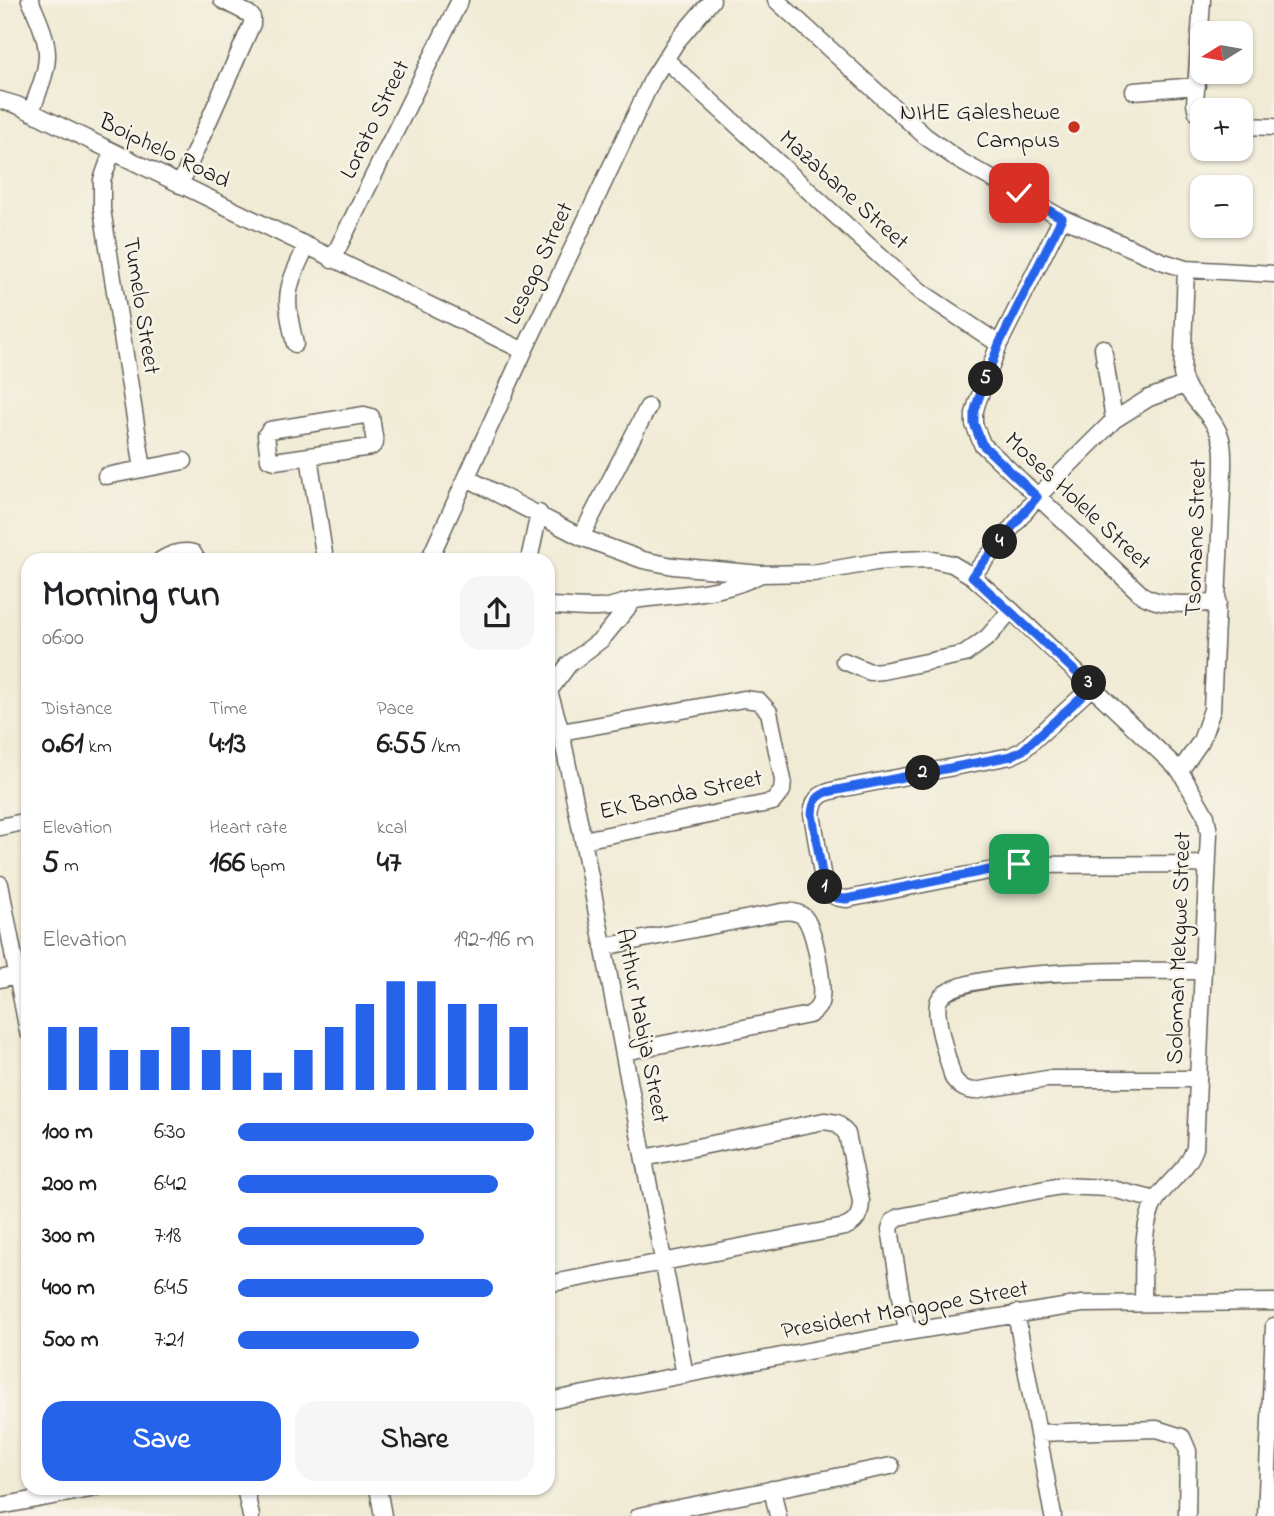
<!DOCTYPE html>
<meta charset="utf-8">
<style>
:root{--surface:#fff;--page:#f6f6f6;--text:#202124;--muted:#757577;--accent:#2563eb}
body{margin:0;font-family:"Indie Flower",sans-serif;background:var(--page);color:var(--text);height:100vh;display:flex;flex-direction:column;font-size:26px;white-space:nowrap}
*{box-sizing:border-box;margin:0}
p{font-size:23px;color:var(--muted)}
.icon{flex:none;width:38px;height:38px;fill:none;stroke:currentColor;stroke-width:2;stroke-linecap:round;stroke-linejoin:round}
.map{position:relative;flex:1;overflow:hidden}
.side{position:absolute;left:21px;top:553px;width:534px;height:942px;display:flex;flex-direction:column;background:var(--surface);border-radius:21px;box-shadow:0 2px 5px #0004}
.side>*{flex:none}
.needle{width:46px;rotate:259deg}
.controls{position:absolute;left:1190px;top:21px;display:grid;gap:14px}
.controls a{display:grid;place-items:center;width:63px;height:63px;border-radius:14px;background:var(--surface);box-shadow:0 2px 5px #0004;font-size:35px}
.pin{position:absolute;display:grid;place-items:center;width:60px;height:60px;color:#fff;margin:-30px;border-radius:14px;box-shadow:0 4px 10px #0006}
.km{position:absolute;width:35px;height:35px;margin:-18px;border-radius:50%;background:#222;color:#fff;font-size:19px;line-height:35px;text-align:center}
.round{display:grid;place-items:center;flex:none;width:74px;height:74px;border-radius:21px;background:var(--page)}
.summary{display:flex;align-items:center;justify-content:space-between;height:119px;padding:0 21px}
h1{font-size:38px;font-weight:700;line-height:52px}
.figures{display:grid;grid-template-columns:repeat(3,1fr);gap:10px;height:119px;padding:7px 21px}
.figures div{display:grid;align-content:center}
.figures b{font-size:30px;font-weight:700}
.figures small{font-size:19px;font-weight:400}
.figures p{font-size:19px}
.chart{height:196px;padding:14px 21px}
.chart p{display:flex;justify-content:space-between}
.chart svg{width:100%;height:126px;margin-top:7px;stroke:var(--accent);stroke-width:6}
.action{display:flex;gap:14px;margin-top:auto;padding:14px 21px}
.action a{flex:1;height:80px;border-radius:21px;background:var(--accent);color:#fff;font-size:28px;font-weight:700;line-height:80px;text-align:center}
.action a+a{background:var(--page);color:var(--text)}
ul{padding:0 21px;list-style:none;font-size:23px}
li{display:grid;grid-template-columns:112px 84px 1fr;align-items:center;height:52px}
li i{height:18px;border-radius:9px;background:var(--accent)}
.map>svg:first-child{display:block}
</style>
<div class="map">
<svg width="1274" height="1516" viewBox="0 0 1274 1516">
<rect width="100%" height="100%" fill="#f7f3e8"/>
<filter id="ink" filterUnits="userSpaceOnUse"><feTurbulence type="fractalNoise" baseFrequency=".0143" numOctaves="2"/><feDisplacementMap in="SourceGraphic" scale="14" xChannelSelector="R" yChannelSelector="G"/><feConvolveMatrix kernelMatrix="1 2 1 2 8 2 1 2 1" color-interpolation-filters="sRGB"/></filter>
<filter id="wash" filterUnits="userSpaceOnUse"><feTurbulence type="fractalNoise" baseFrequency=".00686" numOctaves="4" result="noise"/><feDisplacementMap in="SourceGraphic" scale="28" xChannelSelector="R" yChannelSelector="G"/><feGaussianBlur stdDeviation="1.57" result="paint"/><feColorMatrix in="noise" values="0 0 0 0 0 0 0 0 0 0 0 0 0 0 0 0 0 1.4 0 .05"/><feComposite in="paint" operator="in"/></filter>
<g filter="url(#wash)">
<rect width="100%" height="100%" fill="#f0ebd4"/>
</g>
<g filter="url(#ink)">
<g fill="none" stroke-linecap="round" stroke-linejoin="round">
<!-- minor casing -->
<g stroke="#66645c" stroke-width="19">
<path id="minor" d="M30,0C54,54 51,58 31,112
M776,0L925,136L960,161L1062,218L1161,261L1186,269L1274,274
M665,59L895,270L924,294L999,344
M1134,91L1197,86
M0,100L17,105L524,351
M1202,119L1197,112L1195,104L1202,0
M1241,126L1274,127
M112,152L102,180V209L143,469
M180,185L252,24V17L249,14L222,0
M1062,218L999,344L977,403L974,414V424L982,444L1142,595C1164,608 1193,603 1218,603
M332,260L460,0
M295,344C284,296 285,291 306,247
M1103,348L1114,420
M364,415L371,417L375,443L371,447L275,461L269,459L266,435L270,430Z
M309,456L325,560
M106,476L184,461
M467,478L581,537L643,560L673,566L761,574L813,573L876,562L902,560L929,559L952,564L972,576L1011,610L1180,771L1206,816L1209,833L1195,1148C1187,1171 1168,1181 1156,1200C1140,1225 1144,1273 1143,1303
M581,537L648,407
M161,560C171,554 181,550 193,553L197,560
M429,560L524,351L652,80L677,41L712,0
M529,560L539,513
M972,576L1037,497L1114,420L1149,398L1184,385
M548,606C567,606 589,610 608,607C617,605 625,602 634,600C678,593 721,596 761,574
M844,661L870,672L883,671L965,654L988,637L1011,610
M1092,687L1023,750L1011,756L839,789C822,793 814,796 812,814L824,885C830,895 835,898 847,899L1019,865L1208,864
M548,688L561,732L583,840L685,1375
M549,691L569,664L602,639L634,600
M561,732L744,699L759,701L769,712L783,780L782,791L773,802L583,840
M1180,771L1201,741L1212,710L1223,470C1223,457 1224,443 1218,431C1208,409 1187,398 1182,374L1186,269
M0,827L28,821
M0,884L28,1032
M603,947L781,912C788,911 796,911 803,916C815,926 825,988 820,1003C818,1009 814,1012 809,1015L624,1052
M0,979L17,975
M1197,1079H1047L974,1091C964,1090 959,1086 953,1078C949,1061 932,1015 939,1000C955,966 1163,971 1203,971
M548,1284L845,1227C857,1222 861,1214 861,1201L847,1134L837,1123L824,1121L644,1158
M1016,1313L1053,1516
M907,1332L890,1229L893,1221L899,1217L1061,1186L1108,1188L1156,1200
M548,1401L907,1332L1082,1304L1274,1302
M1038,1433L1157,1429L1182,1437L1188,1451L1187,1516
M245,1488L251,1516
M378,1488L383,1516
M772,1489L778,1516
M0,1506L96,1488
M639,1516L891,1466
M1266,1516L1274,1326"/>
</g>
<!-- minor -->
<use href="#minor" stroke="#fff" stroke-width="16"/>
</g>
</g>
<g fill="none" stroke-linecap="round" stroke-linejoin="round" filter="url(#ink)">
<!-- route casing -->
<g stroke="#fff" stroke-width="14">
<path id="route" d="M1019,193L1062,218L999,344L977,403L974,414V424L982,444L1037,497L972,576L1092,687L1023,750L1011,756L827,792C816,797 813,802 812,814L824,885L829,893L837,898L846,899L1019,864"/>
</g>
<!-- route -->
<use href="#route" stroke="#2563eb" stroke-width="9"/>
</g>
<!-- markers -->
<circle fill="#c8321e" stroke="#f7f3e8" stroke-width="2.5" cx="1074" cy="127" r="7"/>
<g text-anchor="middle" dominant-baseline="central" stroke-width="5" stroke-linejoin="round" paint-order="stroke">
<!-- poi labels -->
<g font-size="24" fill="#1c1c1c" stroke="#f7f3e8" text-anchor="end">
<text x="1060" y="113">NIHE Galeshewe<tspan x="1060" dy="28">Campus</tspan></text>
</g>
<!-- street labels -->
<g font-size="24" fill="#1c1c1c" stroke="#f7f3e8">
<text transform="translate(376 120) rotate(-64)">Lorato Street</text>
<text transform="translate(164 152) rotate(26)">Boiphelo Road</text>
<text transform="translate(843 191) rotate(42)">Mazabane Street</text>
<text transform="translate(540 264) rotate(-65)">Lesego Street</text>
<text transform="translate(140 306) rotate(81)">Tumelo Street</text>
<text transform="translate(1077 502) rotate(43)">Moses Holele Street</text>
<text transform="translate(1197 538) rotate(-88)">Tsomane Street</text>
<text transform="translate(681 796) rotate(-12)">EK Banda Street</text>
<text transform="translate(1180 948) rotate(-88)">Soloman Mekgwe Street</text>
<text transform="translate(641 1026) rotate(79)">Arthur Mabija Street</text>
<text transform="translate(905 1311) rotate(-10)">President Mangope Street</text>
</g>
</g>
</svg>
<div class="controls">
<a><svg class="needle" viewBox="-14 -14 28 28"><path d="M0-13l5 13h-10z" fill="#e53935"/><path d="M0 13l5-13h-10z" fill="#757577"/></svg></a>
<a>+</a>
<a>−</a>
</div>
<div class="pin" style="left:1019px;top:864px;background:#1e9e55"><svg class="icon" aria-label="arrive" viewBox="0 0 24 24"><path d="M6 21V4h12l-3 4 3 4H6"/></svg></div>
<div class="pin" style="left:1019px;top:193px;background:#d93025"><svg class="icon" aria-label="check" viewBox="0 0 24 24"><path d="M5 12l5 5 9-10"/></svg></div>
<b class="km" style="left:825px;top:887px">1</b>
<b class="km" style="left:923px;top:773px">2</b>
<b class="km" style="left:1089px;top:683px">3</b>
<b class="km" style="left:1000px;top:542px">4</b>
<b class="km" style="left:986px;top:379px">5</b>
<section class="side">
<div class="summary"><div><h1>Morning run</h1><p>06:00</p></div><a class="round"><svg class="icon" aria-label="share" viewBox="0 0 24 24"><path d="M12 15V3M7 8l5-5 5 5M5 13v7h14v-7"/></svg></a></div>
<div class="figures">
<div><p>Distance</p><b>0.61<small> km</small></b></div>
<div><p>Time</p><b>4:13</b></div>
<div><p>Pace</p><b>6:55<small> /km</small></b></div>
</div>
<div class="figures">
<div><p>Elevation</p><b>5<small> m</small></b></div>
<div><p>Heart rate</p><b>166<small> bpm</small></b></div>
<div><p>kcal</p><b>47</b></div>
</div>
<div class="chart"><p><span>Elevation</span>192–196 m</p>
<svg viewBox="0 0 160 44" preserveAspectRatio="none"><path d="M5 44V22M15 44V22M25 44V30M35 44V30M45 44V22M55 44V30M65 44V30M75 44V38M85 44V30M95 44V22M105 44V14M115 44V6M125 44V6M135 44V14M145 44V14M155 44V22"/></svg>
</div>
<ul>
<li><b>100 m</b>6:30<i style="width:100%"></i></li>
<li><b>200 m</b>6:42<i style="width:88%"></i></li>
<li><b>300 m</b>7:18<i style="width:63%"></i></li>
<li><b>400 m</b>6:45<i style="width:86%"></i></li>
<li><b>500 m</b>7:21<i style="width:61%"></i></li>
</ul>
<div class="action"><a>Save</a><a>Share</a></div>
</section>
</div>
